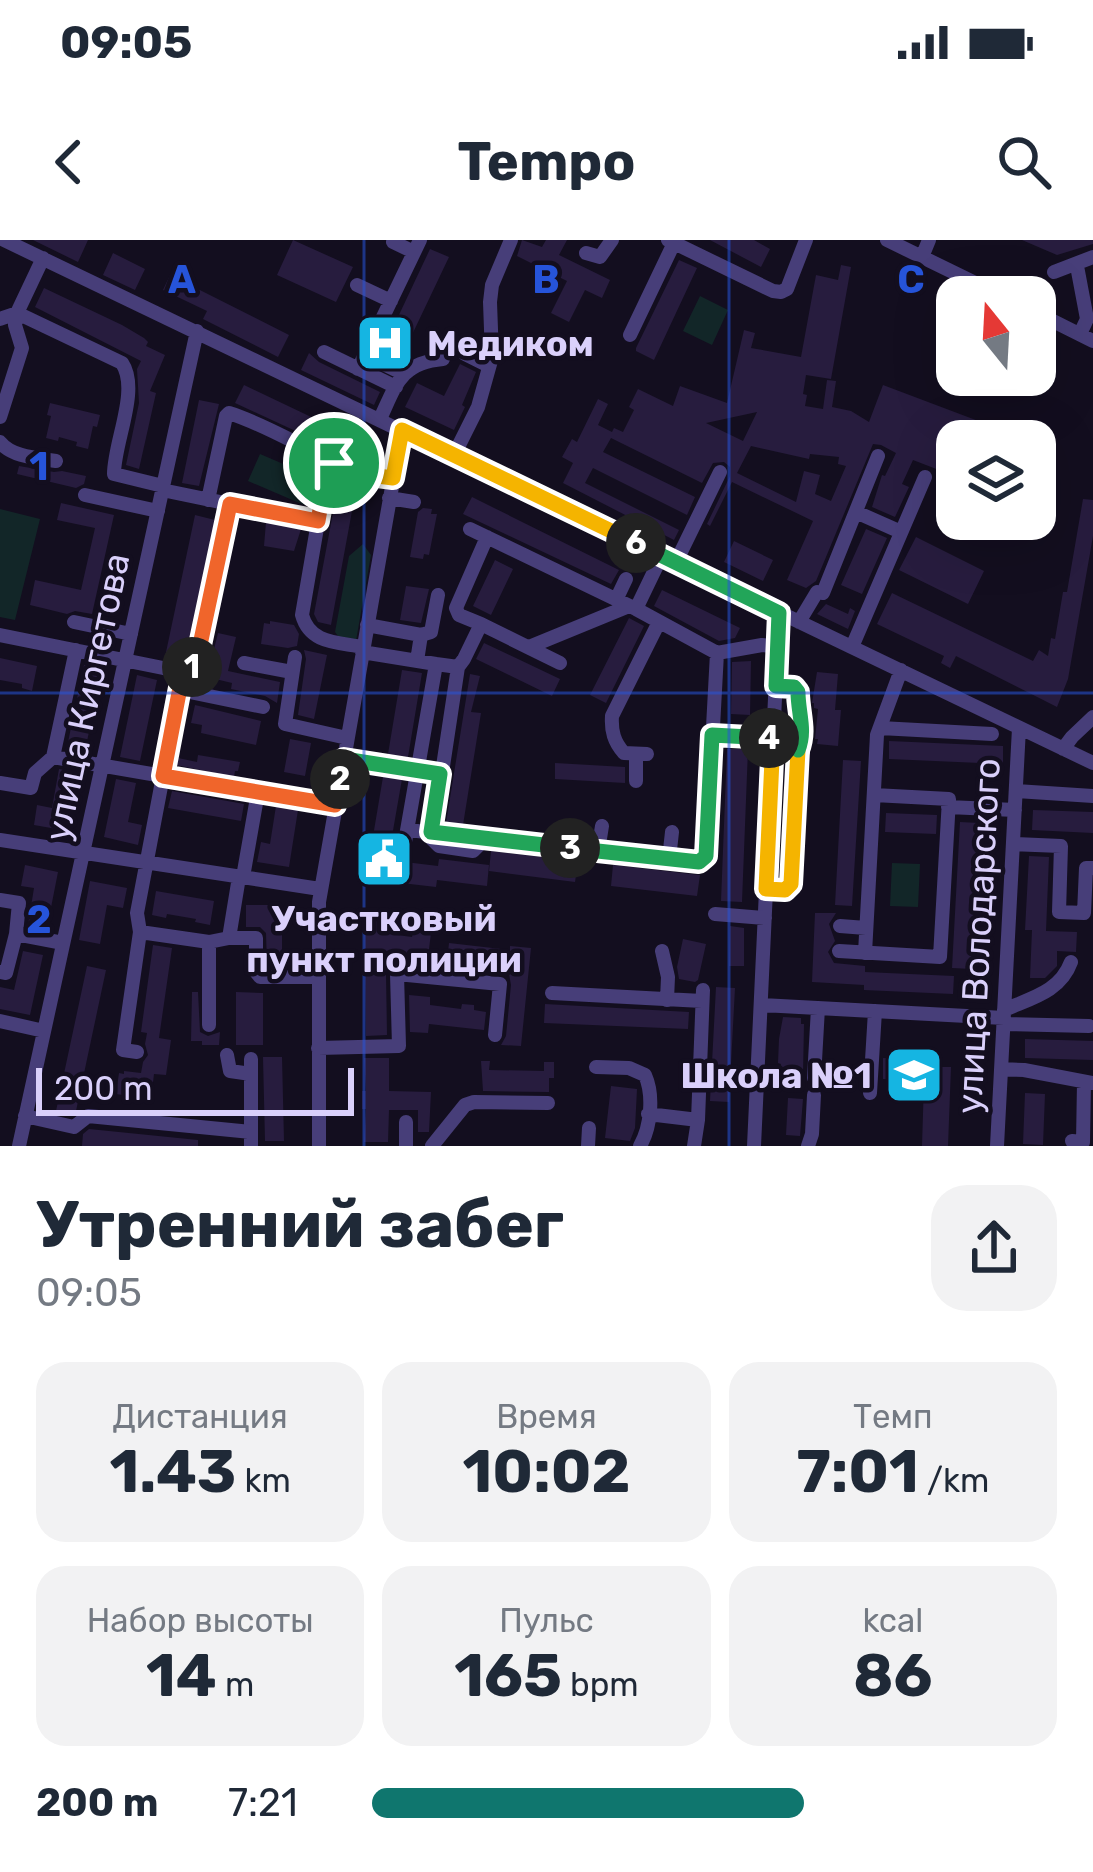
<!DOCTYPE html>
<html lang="ru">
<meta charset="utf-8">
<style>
:root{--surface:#fff;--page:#f2f2f3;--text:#1f2937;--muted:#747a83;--accent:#0f766e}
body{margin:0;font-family:Rubik,sans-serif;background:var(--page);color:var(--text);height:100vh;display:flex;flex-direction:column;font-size:45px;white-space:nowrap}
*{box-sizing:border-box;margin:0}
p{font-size:39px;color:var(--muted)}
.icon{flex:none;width:66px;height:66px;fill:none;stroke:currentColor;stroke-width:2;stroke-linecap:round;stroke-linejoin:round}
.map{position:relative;height:906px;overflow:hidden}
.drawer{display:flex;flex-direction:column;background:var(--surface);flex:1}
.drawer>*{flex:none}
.needle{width:78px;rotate:342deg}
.buttons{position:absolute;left:936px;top:36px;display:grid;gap:24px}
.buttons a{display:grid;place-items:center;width:120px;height:120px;border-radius:24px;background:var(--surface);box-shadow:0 12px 48px #0002;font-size:60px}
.scale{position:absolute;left:36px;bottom:30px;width:318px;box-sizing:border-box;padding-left:12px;border:6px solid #dad0fb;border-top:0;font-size:33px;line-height:42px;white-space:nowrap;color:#dad0fb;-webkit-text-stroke:9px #130e1f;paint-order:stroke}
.pin{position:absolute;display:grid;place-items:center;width:102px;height:102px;color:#fff;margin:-51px;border:6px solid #fff;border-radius:50%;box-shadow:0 3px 12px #0007}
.km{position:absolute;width:60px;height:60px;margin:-30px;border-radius:50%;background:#222;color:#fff;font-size:33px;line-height:60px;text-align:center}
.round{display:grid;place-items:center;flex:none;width:126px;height:126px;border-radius:36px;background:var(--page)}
.head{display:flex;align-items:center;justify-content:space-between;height:204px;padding:0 36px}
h1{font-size:66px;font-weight:700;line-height:90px}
.stats{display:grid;grid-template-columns:repeat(3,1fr);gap:18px;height:204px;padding:12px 36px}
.stats div{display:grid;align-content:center;border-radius:30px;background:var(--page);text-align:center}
.stats b{font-size:60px;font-weight:700}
.stats small{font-size:33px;font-weight:400}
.stats p{font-size:33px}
ul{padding:0 36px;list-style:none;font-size:39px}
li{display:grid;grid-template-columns:192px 144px 1fr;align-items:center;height:90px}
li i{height:30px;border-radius:15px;background:var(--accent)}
.status{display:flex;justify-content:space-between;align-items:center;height:84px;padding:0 60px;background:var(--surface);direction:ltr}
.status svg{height:33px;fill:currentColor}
header{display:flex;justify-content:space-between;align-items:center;height:156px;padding:0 36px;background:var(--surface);font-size:54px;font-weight:700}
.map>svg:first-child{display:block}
</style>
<div class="status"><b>09:05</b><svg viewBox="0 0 49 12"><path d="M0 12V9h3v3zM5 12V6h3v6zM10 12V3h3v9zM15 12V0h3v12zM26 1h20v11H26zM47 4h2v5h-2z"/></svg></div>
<header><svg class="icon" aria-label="back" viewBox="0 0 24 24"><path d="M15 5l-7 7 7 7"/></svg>Tempo<svg class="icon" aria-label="search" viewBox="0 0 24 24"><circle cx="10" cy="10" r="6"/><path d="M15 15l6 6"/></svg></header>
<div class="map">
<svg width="1093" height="906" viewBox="0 0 1093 906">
<rect width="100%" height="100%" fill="#130e1f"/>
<!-- green -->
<path fill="#122628" d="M700,56L728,70L712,105L683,91Z
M260,214L316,238L304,265L248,241Z
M0,269L40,279L15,380L0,377Z
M363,304L371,315L356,401L341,400L335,392L349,316Z
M892,623L920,624L918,667L890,666Z"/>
<!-- building -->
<path fill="#271c3e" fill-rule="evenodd" d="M33,0H88L78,22Z
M293,0L353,27L336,62L277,35Z
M522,0L542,7L546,0H567L559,15L610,40L602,58L585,50L569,82L551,73L567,41L517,16Z
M710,0H754L770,9L761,27Z
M1022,0H1093V4L1057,15Z
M430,9L449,17L400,120L382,111Z
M113,13L145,29L135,50L103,35Z
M679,20L697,28L654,120L636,111V108Z
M841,25L851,27L831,139L806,135L803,154L807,155L805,166L823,169L827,140L836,141L832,167L851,171L869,182L883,145L981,182L974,201H957V237L913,220L902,244L909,247L895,277L872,267L882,235L885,236L896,213L881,205L873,204L816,341L806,348L787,340L813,281L732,242L710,286L707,284L730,236V227L724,222L713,223L702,243L611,198L603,212L695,257L687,275L593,228L585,243L679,290L674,300L563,243L573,223L562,217L572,199L577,202L598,159L608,164L598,185L612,192L614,188L623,192L634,170L629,167L638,149L673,166L680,146L727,163L744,90L755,93L751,108L801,117L816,35L838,40ZM757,172L743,201L706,183ZM751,206L809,219L810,214L839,217L838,224L846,226L831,261L815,254L820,235L804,231L796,262L737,233Z
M170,35L289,95L278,117L203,79L207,71L163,50Z
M44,48L122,85L144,98L148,102L146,106L165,115L150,151L156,153L139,229L126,225L139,163L137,129L141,121L35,67Z
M309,113L319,122L380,152L374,165L301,130Z
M460,124L476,132L462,165L465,167L454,190L405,167L417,143L444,156Z
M244,145L349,195L341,212L235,163Z
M199,160L219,164L199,246L182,243Z
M50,163L100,175L97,187L93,186L88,209L76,206L77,202L59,197L58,201L46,198L51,176L47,175Z
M19,226L54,232L62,231L86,236L84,244L76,248L17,234Z
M339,241L357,244L331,385L318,382L314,374Z
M472,257L619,330L611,344L463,274Z
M1083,259L1093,260V296L1068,439L1057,467L956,416L950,428L941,423L944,416L877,384L892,353L1033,421L1039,410L1048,416L1051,398L1055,399L1063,352H1067Z
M61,263L114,275L92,374L75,371L67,374L30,365L35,340L81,350L95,288L57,280Z
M423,268L432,269L431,274H437L429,315L424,314L423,319L410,317L418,272Z
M195,275L215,280L185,417L182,420L165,417Z
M266,282L301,289L294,311L264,306Z
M866,289L887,298L862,354L841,345Z
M916,297L984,331L968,364L899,330Z
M734,301L773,320L763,341L724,322Z
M495,320L513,329L491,375L473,366Z
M406,346L429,349L421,383L400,380Z
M662,350L740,388L735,398L719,401L654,366Z
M826,364L848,374L850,368L855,371L848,389L817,374Z
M629,378L644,386L606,463L590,455Z
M270,381L294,385L299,394L297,406L288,408L261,404L264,383L270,384Z
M218,393L236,397L228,431L280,442L277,463L265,456L231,449L232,443L207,437Z
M484,403L560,439L552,456L476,419Z
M304,410L327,415L314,479L298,475L306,419Z
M0,418L37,426L32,451L22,448V444L0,440Z
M751,421L750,475L731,474L732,422Z
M84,425L102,429L85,511L67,507Z
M402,430L422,433L408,517L388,514Z
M817,432L838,434L835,470H841L838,506L817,504L818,499H815L818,469L814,468V463H812Z
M470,434L480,436L471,472L481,473L463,585L446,583Z
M137,435L157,440L140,521L120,517Z
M195,465L261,481L256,505L201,493L202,485L191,483Z
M290,499L311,503L305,536L284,532Z
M889,501L1003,506V524L889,519Z
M727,509H748L742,662L721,661Z
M198,515L240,522L238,531H235L234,537L176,525L178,518L197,522Z
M843,520L861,521L852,666L835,665Z
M555,523L625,527V543L555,539Z
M59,529L80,533L68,591L34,585L37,565L52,568Z
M383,537L402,539L391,602L385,613L389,623L396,626L405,622L438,626L439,619L489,625L487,646L437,640L436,647L358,638L361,619L369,620Z
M116,539L136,543L128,582L142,585L138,605L104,597Z
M172,551L244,564L241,581L168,568Z
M276,566L298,570L289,627L257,622L261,602L270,604Z
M1033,570L1093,572V593L1032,590Z
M886,573L937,575L936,594L885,592Z
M960,582L979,583L972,729L952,728Z
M491,611L578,621L575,642L489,631Z
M1029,616L1049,617L1046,691L1077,692L1076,712L1057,711V726L1045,738H1030L1032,690H1025Z
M25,625L58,632L47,688L28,685L34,648L21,646Z
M613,625L700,635L697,656L611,646Z
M90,641L127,648L123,668L107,665L100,704L79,700Z
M156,651L214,661L210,685L195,682L196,679L167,674L166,678L152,675Z
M246,665H282V726H267L266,693L260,687H246Z
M364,672L391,675L389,694L412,697L413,691L431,693L427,725L409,723L410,715L389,712L390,726L386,734L387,795L366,796Z
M815,673H836L829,684L835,701L828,712L834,723L865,726V732L954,736L953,754L864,750V745L812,742Z
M730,686L744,688V726H729Z
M683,699L706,704L698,740L695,742L679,739L677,727Z
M449,703L510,710V706L531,708L521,806L501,805L506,796L511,745L508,728L447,722Z
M153,705L172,708L159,798L171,800L166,835L154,834L151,859L116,854L119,833L124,834V831L141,833L143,822L148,815L145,804L147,793L141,792Z
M23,711L43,715L30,775L0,769V747L14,750Z
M87,726L106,730L76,871L71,875L56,871Z
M716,747L735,748L729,862L710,861Z
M192,752H198L200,792L208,796L220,792L219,805H202V801H191Z
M236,752L263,753V805H236Z
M409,755L430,757V765L461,769L462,764L474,765V770L486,772L484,790L429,784L428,793L410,792Z
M545,764L689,772L688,789L544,783Z
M783,777L801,778V784H804L803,834L780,831L781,824L778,823L779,799Z
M1025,799L1093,801V820L1025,818Z
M263,817H282L284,901H265Z
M364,818H389V851L431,852L429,892H418V870H389L388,902H364L366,869H362V851H366Z
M883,818L930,820V827H951L948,906H922L924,841L883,839Z
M481,821H490L489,830L544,831V822H554V838H549V852L483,851Z
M611,846L637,849L635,888L630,901L605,898Z
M1025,853L1045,854L1043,905L1023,904Z
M788,858L803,859L800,896L786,895Z
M89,889L198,900V906H82L83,894Z"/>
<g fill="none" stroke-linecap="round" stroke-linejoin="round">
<!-- minor -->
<path stroke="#473e79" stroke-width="14" d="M4,0L1093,523
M668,0L773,51L781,52L787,49L806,0
M887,0L1004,57
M393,2L414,12
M586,13L600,17L612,0
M922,17L929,0
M1077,26L1087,79L1080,94
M1054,32L1093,17
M357,45L391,61
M1035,72L1093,101
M0,79L17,73L122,123C140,150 114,202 114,234L163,246
M630,95L674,3
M324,112L396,147
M465,114L489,126
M365,115L402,133
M358,129L420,0
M0,177L22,108L15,85L17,73L43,18
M380,179C396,145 400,123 443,119
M0,202C12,217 37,218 56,221
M454,215L478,167L492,117L490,62L492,45L511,0
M334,223L323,253L302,375C310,404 337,402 363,407
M162,250L230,264L197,419L192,428L183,432
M85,255L158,271
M389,258L414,262
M208,260L226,176L229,173C286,191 332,231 393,238
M230,264L318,281
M856,272L901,292
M676,322L720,232
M823,353L878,216
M616,360L626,339
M636,369L662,315
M74,382L131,394
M799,382L817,352
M481,384L459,375L456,368L487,297
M367,385L421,395L417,421
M0,395L183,432L163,536L258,552L243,637
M421,395L431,392L438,355
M529,407L629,366
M852,407L925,237
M362,412L436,424L405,602L396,615
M717,413L762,405L778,407
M295,417L285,484L347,498
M244,423L292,432
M436,424L458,427L432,599L439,606L473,611L486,598
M458,427L464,419L481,384L560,423
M180,450L263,467
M880,488L992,494
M712,495L773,498
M1063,509L1072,497L1093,477
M647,514L624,513C614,502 611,491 612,476L659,382
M53,517L76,410
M343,519L440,534
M636,541V515
M0,543L31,548L35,533L53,517L163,536L137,673L140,692L123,810L137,812
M1016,551L1093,556
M258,552L335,565
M948,567L1015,570
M408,590L699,622L706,617L717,413L636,369L470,289
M0,600L320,649
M1013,604L1061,606L1059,672L1084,673L1086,628H1093
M598,611L602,586
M669,619L672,592
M766,649L785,650L791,644L797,511C806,491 797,473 798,453L793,447L776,446
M0,660L19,663L16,694L6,733L0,732
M715,674L765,678
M840,686L866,688
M140,692L209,702L229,698H256V732L260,737H318
M16,694L63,703
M229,698L239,637
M662,711L668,737L667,760
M839,711L940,717L949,559L874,555
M865,713L877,495L901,430
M552,753L702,761
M761,765L1004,778
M1004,770C1031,758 1060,752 1071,722
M0,781L44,791
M1003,784L1089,786
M209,785V702
M318,808L399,806L397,734L500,744L495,795
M227,815L230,831L251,834
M596,827L629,828L645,835C654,855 651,887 640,906
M1001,829L1024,830L1093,843
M814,838L818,768
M870,853L875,771
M648,874L698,880
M25,876L74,887L88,876L251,892
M1072,901L1083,902L1084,842
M19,906L197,91
M251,906V819
M319,906V662L402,190
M406,906V882
M432,906L465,865L474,862L548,863
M588,906L589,888
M694,906L698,880L703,750
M754,906L779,373
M808,906L812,894L814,855
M997,906L1019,488"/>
</g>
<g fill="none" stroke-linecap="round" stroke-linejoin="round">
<!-- split-1 casing -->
<g stroke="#fff" stroke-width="24">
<path id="split-1" d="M192,427L197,419L230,264L318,281L323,253L334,223"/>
</g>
<!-- split-2 casing -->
<g stroke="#fff" stroke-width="24">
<path id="split-2" d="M192,427L183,432L163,536L335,565L340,539"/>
</g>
<!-- split-3 casing -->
<g stroke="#fff" stroke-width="24">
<path id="split-3" d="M340,539L344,519L440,534L431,592L570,608"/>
</g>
<!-- split-4 casing -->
<g stroke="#fff" stroke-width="24">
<path id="split-4" d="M570,608L699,622L706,616L712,495L769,498"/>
</g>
<!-- split-5 casing -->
<g stroke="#fff" stroke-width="24">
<path id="split-5" d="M769,498H773L766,649L785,650L791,644L798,510"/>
</g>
<!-- split-6 casing -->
<g stroke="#fff" stroke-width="24">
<path id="split-6" d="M636,303L779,373L776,446L794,447L798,452C798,473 806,490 798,510"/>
</g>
<!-- split-7 casing -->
<g stroke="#fff" stroke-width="24">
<path id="split-7" d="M334,223L370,235L393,238L402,190L636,303"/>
</g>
<!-- split-1 -->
<use href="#split-1" stroke="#f0652b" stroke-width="15"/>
<!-- split-2 -->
<use href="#split-2" stroke="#f0652b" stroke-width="15"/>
<!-- split-3 -->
<use href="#split-3" stroke="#22a559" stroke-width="15"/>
<!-- split-4 -->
<use href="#split-4" stroke="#22a559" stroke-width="15"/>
<!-- split-5 -->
<use href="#split-5" stroke="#f5b400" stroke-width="15"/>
<!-- split-6 -->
<use href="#split-6" stroke="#22a559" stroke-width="15"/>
<!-- split-7 -->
<use href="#split-7" stroke="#f5b400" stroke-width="15"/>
</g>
<!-- grid -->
<path fill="none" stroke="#2654da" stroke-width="3" stroke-opacity="0.55" d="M364,0V906M729,0V906M0,453H1093"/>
<!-- icons -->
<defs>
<g id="hospital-square" transform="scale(3)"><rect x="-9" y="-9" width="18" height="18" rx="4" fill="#15b5e2" stroke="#130e1f"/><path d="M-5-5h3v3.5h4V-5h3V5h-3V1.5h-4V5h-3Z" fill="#fff"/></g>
<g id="civic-square" transform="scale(3)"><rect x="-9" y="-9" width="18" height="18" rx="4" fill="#15b5e2" stroke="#130e1f"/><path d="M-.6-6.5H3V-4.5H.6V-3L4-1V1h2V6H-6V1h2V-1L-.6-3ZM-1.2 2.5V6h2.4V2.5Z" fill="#fff"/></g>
<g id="school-square" transform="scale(3)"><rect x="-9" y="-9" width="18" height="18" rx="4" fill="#15b5e2" stroke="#130e1f"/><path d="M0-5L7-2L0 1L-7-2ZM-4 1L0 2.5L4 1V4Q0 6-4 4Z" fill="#fff"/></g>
</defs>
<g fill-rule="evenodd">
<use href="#hospital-square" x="385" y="103"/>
<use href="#civic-square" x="384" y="619"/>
<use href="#school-square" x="914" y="835"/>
</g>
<g text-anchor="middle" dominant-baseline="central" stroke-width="9" stroke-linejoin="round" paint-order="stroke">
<!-- poi labels -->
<g font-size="36" font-weight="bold" fill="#dad0fb" stroke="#130e1f" text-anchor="start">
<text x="427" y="103">Медиком</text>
<text x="384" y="678" text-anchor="middle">Участковый<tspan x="384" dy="41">пункт полиции</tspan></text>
<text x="872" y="835" text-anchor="end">Школа №1</text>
</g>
<!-- street labels -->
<g font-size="36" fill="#dad0fb" stroke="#130e1f">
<text transform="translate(87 457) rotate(-78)">улица Киргетова</text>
<text transform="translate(978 696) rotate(-87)">улица Володарского</text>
</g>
</g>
<g font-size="39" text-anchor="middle" font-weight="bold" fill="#2654da" stroke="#130e1f" stroke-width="9" stroke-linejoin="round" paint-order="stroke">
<text x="182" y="53">A</text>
<text x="546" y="53">B</text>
<text x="911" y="53">C</text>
<text x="39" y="240">1</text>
<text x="39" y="693">2</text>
</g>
</svg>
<div class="buttons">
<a><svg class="needle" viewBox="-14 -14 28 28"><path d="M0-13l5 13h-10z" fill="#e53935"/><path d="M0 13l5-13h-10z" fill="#747a83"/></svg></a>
<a><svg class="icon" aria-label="layers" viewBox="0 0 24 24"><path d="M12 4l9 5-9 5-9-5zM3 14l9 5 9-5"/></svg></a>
</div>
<div class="scale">200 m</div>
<div class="pin" style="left:334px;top:223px;background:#1e9e55"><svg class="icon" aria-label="arrive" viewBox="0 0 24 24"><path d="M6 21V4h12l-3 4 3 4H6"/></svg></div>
<b class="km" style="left:192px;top:427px">1</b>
<b class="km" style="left:340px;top:539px">2</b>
<b class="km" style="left:570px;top:608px">3</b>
<b class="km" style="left:769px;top:498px">4</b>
<b class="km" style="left:636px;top:303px">6</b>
</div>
<section class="drawer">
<div class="head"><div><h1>Утренний забег</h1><p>09:05</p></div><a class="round"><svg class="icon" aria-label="share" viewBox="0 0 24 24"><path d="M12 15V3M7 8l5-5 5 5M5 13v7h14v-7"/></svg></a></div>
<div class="stats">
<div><p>Дистанция</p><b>1.43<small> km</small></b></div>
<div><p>Время</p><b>10:02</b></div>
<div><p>Темп</p><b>7:01<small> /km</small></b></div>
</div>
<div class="stats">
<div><p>Набор высоты</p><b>14<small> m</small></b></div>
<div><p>Пульс</p><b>165<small> bpm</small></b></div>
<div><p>kcal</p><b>86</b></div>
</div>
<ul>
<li><b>200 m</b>7:21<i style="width:63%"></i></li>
</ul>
</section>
